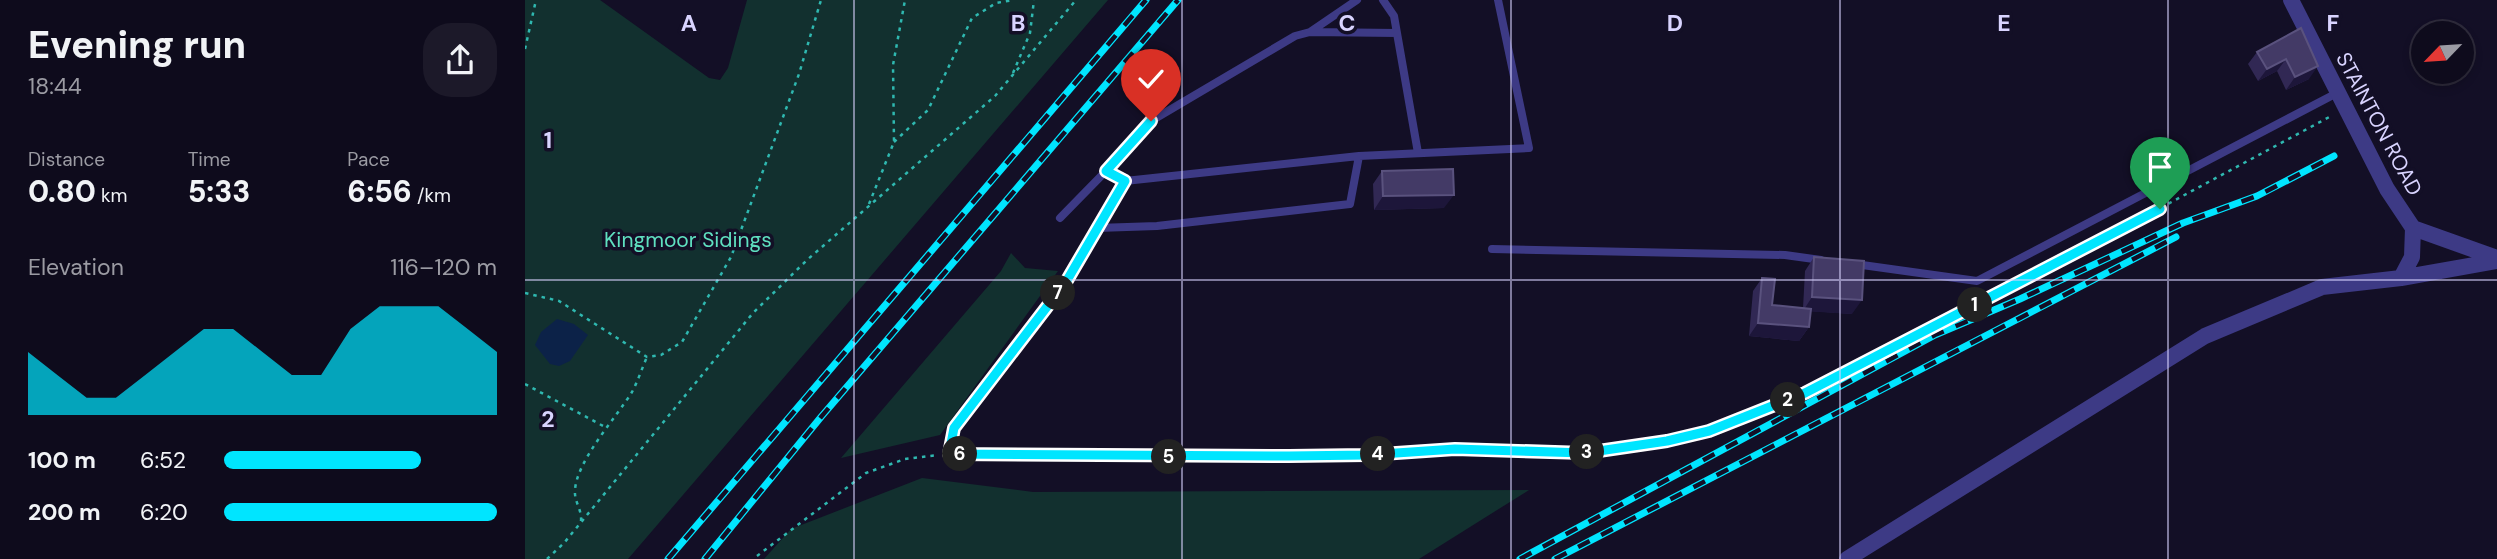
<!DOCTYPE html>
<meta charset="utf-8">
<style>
:root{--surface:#0e0b1c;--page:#1c1929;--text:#f1f3f6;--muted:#9b9ba3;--line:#2e2b3b;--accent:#00e5ff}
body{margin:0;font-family:"DM Sans",sans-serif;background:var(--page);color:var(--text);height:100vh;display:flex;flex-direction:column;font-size:26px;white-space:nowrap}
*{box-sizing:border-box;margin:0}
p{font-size:23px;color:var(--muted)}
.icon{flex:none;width:38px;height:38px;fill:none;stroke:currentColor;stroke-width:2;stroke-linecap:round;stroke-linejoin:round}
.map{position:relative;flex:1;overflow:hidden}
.panel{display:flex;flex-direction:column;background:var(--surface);width:525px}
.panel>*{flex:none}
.needle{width:46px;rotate:245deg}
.controls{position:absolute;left:1886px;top:21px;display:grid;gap:14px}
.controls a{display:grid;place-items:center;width:63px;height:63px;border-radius:50%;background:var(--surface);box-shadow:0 4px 10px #0003,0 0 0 2px var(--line);font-size:35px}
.pin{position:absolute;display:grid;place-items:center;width:60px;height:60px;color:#fff;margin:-72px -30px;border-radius:50% 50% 50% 0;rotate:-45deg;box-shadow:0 0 7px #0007}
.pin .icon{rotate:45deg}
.km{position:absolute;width:35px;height:35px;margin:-18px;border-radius:50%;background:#222;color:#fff;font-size:19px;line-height:35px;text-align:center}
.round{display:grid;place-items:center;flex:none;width:74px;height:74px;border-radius:28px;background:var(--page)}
.headline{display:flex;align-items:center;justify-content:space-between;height:119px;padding:0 28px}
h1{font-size:38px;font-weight:800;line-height:52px}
.metrics{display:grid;grid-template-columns:repeat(3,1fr);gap:10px;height:119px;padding:7px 28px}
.metrics div{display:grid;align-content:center}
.metrics b{font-size:30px;font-weight:800}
.metrics small{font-size:19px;font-weight:400}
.metrics p{font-size:19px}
.chart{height:196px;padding:14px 28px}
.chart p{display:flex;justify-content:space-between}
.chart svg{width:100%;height:126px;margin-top:7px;fill:var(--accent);opacity:.7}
ul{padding:0 28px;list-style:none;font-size:23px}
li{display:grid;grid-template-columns:112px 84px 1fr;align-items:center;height:52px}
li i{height:18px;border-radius:9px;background:var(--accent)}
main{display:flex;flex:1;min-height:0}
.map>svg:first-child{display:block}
</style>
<main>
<section class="panel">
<div class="headline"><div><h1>Evening run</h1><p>18:44</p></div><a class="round"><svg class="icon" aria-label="share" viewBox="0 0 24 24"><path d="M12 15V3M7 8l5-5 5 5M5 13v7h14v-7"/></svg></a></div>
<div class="metrics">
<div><p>Distance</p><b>0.80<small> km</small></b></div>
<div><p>Time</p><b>5:33</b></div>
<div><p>Pace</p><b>6:56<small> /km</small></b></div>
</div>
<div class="chart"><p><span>Elevation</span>116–120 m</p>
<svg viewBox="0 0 160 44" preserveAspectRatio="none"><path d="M0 44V22L10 30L20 38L30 38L40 30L50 22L60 14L70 14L80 22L90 30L100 30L110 14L120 6L130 6L140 6L150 14L160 22V44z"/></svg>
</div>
<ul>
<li><b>100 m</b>6:52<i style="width:72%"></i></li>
<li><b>200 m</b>6:20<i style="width:100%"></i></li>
</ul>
</section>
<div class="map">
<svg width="1972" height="559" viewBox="0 0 1972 559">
<rect width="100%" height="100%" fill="#130f26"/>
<!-- green -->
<path fill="#12302f" d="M0,0H75L184,78L195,80L203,68L222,0H583L103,559H0Z
M486,253L500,268L533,271L415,435L316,458L476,271Z
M397,478L508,492L1004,490L894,559H239L266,529Z"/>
<!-- water -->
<path fill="#0c2248" d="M32,319L49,324L63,335L45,361L34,366L25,364L10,345L16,332Z"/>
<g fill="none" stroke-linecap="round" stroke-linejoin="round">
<!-- path -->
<path stroke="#2fb8b0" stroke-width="2.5" stroke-dasharray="3.5 5" stroke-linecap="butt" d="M0,49L11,0
M488,73L505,33L509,0
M369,142L403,110L447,18L471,3L488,0
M344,204L369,142L368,65L380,0
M0,293L34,301L122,357L136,355L157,342L206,257L274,74L296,0
M0,384L80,427
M433,454L606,457L842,455L930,448L1060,452L1094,449L1184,431L1280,393L1483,290L1808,115
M56,521C57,509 49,502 50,490C52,460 91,418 107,392C113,381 117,368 122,357
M232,556L341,473L380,459L413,455
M22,559L39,543L228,313L282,260L470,96L551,0"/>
<!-- lane -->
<path stroke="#3d3a85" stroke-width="8" d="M832,0L785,32L872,33
M858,0L869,16L893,153
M834,156L1004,148L973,0
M581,171L626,121L770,36L785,32
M535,218L581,171L600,181
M967,249L1260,255L1296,260
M1330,264L1452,281L1812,93
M424,454L429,428L541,283L600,181L834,156L825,204L632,226L572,228"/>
<!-- street -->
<path stroke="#3d3a85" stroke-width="16" d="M1766,0L1862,189L1888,228
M1888,228L1972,258
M1876,278L1972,261
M1322,559L1680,336L1797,287L1876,278L1887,257L1888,228"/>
<!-- rail casing -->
<g stroke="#00e5ff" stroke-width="7">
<path id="rail" d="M143,559L621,0
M180,559L296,417L653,0
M995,559L1410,335L1495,299L1658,223L1732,196L1809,156
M1030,559L1651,237"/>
</g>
<!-- rail -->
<use href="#rail" stroke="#130f26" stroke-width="4.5" stroke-dasharray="13" stroke-linecap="butt"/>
</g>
<!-- wall -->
<path fill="#312854" d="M1776,28L1784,79L1761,90L1752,71L1733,81L1723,64L1732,52Z
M857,171L919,208L849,210L848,184Z
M1289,257L1327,314L1285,311L1284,327L1274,341L1224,336L1228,291L1237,278L1247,305L1278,308L1280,271Z"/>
<!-- shaded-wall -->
<path fill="#1d163a" d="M1761,59L1752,71L1733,81L1742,69Z
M1793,66L1784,79L1761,90L1770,77Z
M929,195L919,208L849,210L858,196Z
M1287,297L1337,300L1327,314L1278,311Z
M1233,323L1284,327L1274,341L1224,336Z"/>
<!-- building -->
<path fill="#433a66" stroke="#5a527e" stroke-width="2" d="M1776,28L1793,66L1770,77L1761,59L1742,69L1732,52Z
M928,169L929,195L858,196L857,171Z
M1289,257L1339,261L1337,300L1287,297Z
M1237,278L1250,279L1247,305L1286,309L1284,327L1233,323Z"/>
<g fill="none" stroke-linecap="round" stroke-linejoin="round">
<!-- route casing -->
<g stroke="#fff" stroke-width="14">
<path id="route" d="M626,121L581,171L600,181L541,282L429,428L424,454L764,456L842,455L930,449L1060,453L1142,441L1184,431L1280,393L1635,209"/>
</g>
<!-- route -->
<use href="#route" stroke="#00e5ff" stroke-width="9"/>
</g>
<!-- grid -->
<path fill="none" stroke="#d9d4ff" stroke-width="2" stroke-opacity="0.55" d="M329,0V559M657,0V559M986,0V559M1315,0V559M1643,0V559M0,280H1972"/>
<g text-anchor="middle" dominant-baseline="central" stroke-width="7" stroke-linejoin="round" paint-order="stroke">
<!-- street labels -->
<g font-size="21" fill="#d9d4ff" stroke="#130f26">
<text transform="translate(1854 124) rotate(62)">STAINTON ROAD</text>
</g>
<!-- park labels -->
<g font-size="21" fill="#5fe0c0" stroke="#130f26">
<text x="163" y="240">Kingmoor Sidings</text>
</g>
</g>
<g font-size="23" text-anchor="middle" font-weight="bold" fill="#d9d4ff" stroke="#130f26" stroke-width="7" stroke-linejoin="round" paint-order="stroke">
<text x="164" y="31">A</text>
<text x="493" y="31">B</text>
<text x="822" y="31">C</text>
<text x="1150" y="31">D</text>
<text x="1479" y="31">E</text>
<text x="1808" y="31">F</text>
<text x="23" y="148">1</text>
<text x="23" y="427">2</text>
</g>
</svg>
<div class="controls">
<a><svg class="needle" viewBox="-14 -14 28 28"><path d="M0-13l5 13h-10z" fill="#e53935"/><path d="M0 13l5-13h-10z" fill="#9b9ba3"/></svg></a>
</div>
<div class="pin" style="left:1635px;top:209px;background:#1e9e55"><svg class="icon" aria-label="arrive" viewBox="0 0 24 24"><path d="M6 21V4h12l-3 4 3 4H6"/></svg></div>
<div class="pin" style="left:626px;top:121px;background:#d93025"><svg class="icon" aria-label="check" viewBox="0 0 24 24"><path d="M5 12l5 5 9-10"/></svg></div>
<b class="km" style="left:1450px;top:305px">1</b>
<b class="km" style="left:1263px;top:400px">2</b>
<b class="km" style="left:1062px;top:452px">3</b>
<b class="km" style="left:853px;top:454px">4</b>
<b class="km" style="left:644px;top:457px">5</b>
<b class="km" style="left:435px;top:454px">6</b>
<b class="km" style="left:533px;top:293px">7</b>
</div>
</main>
